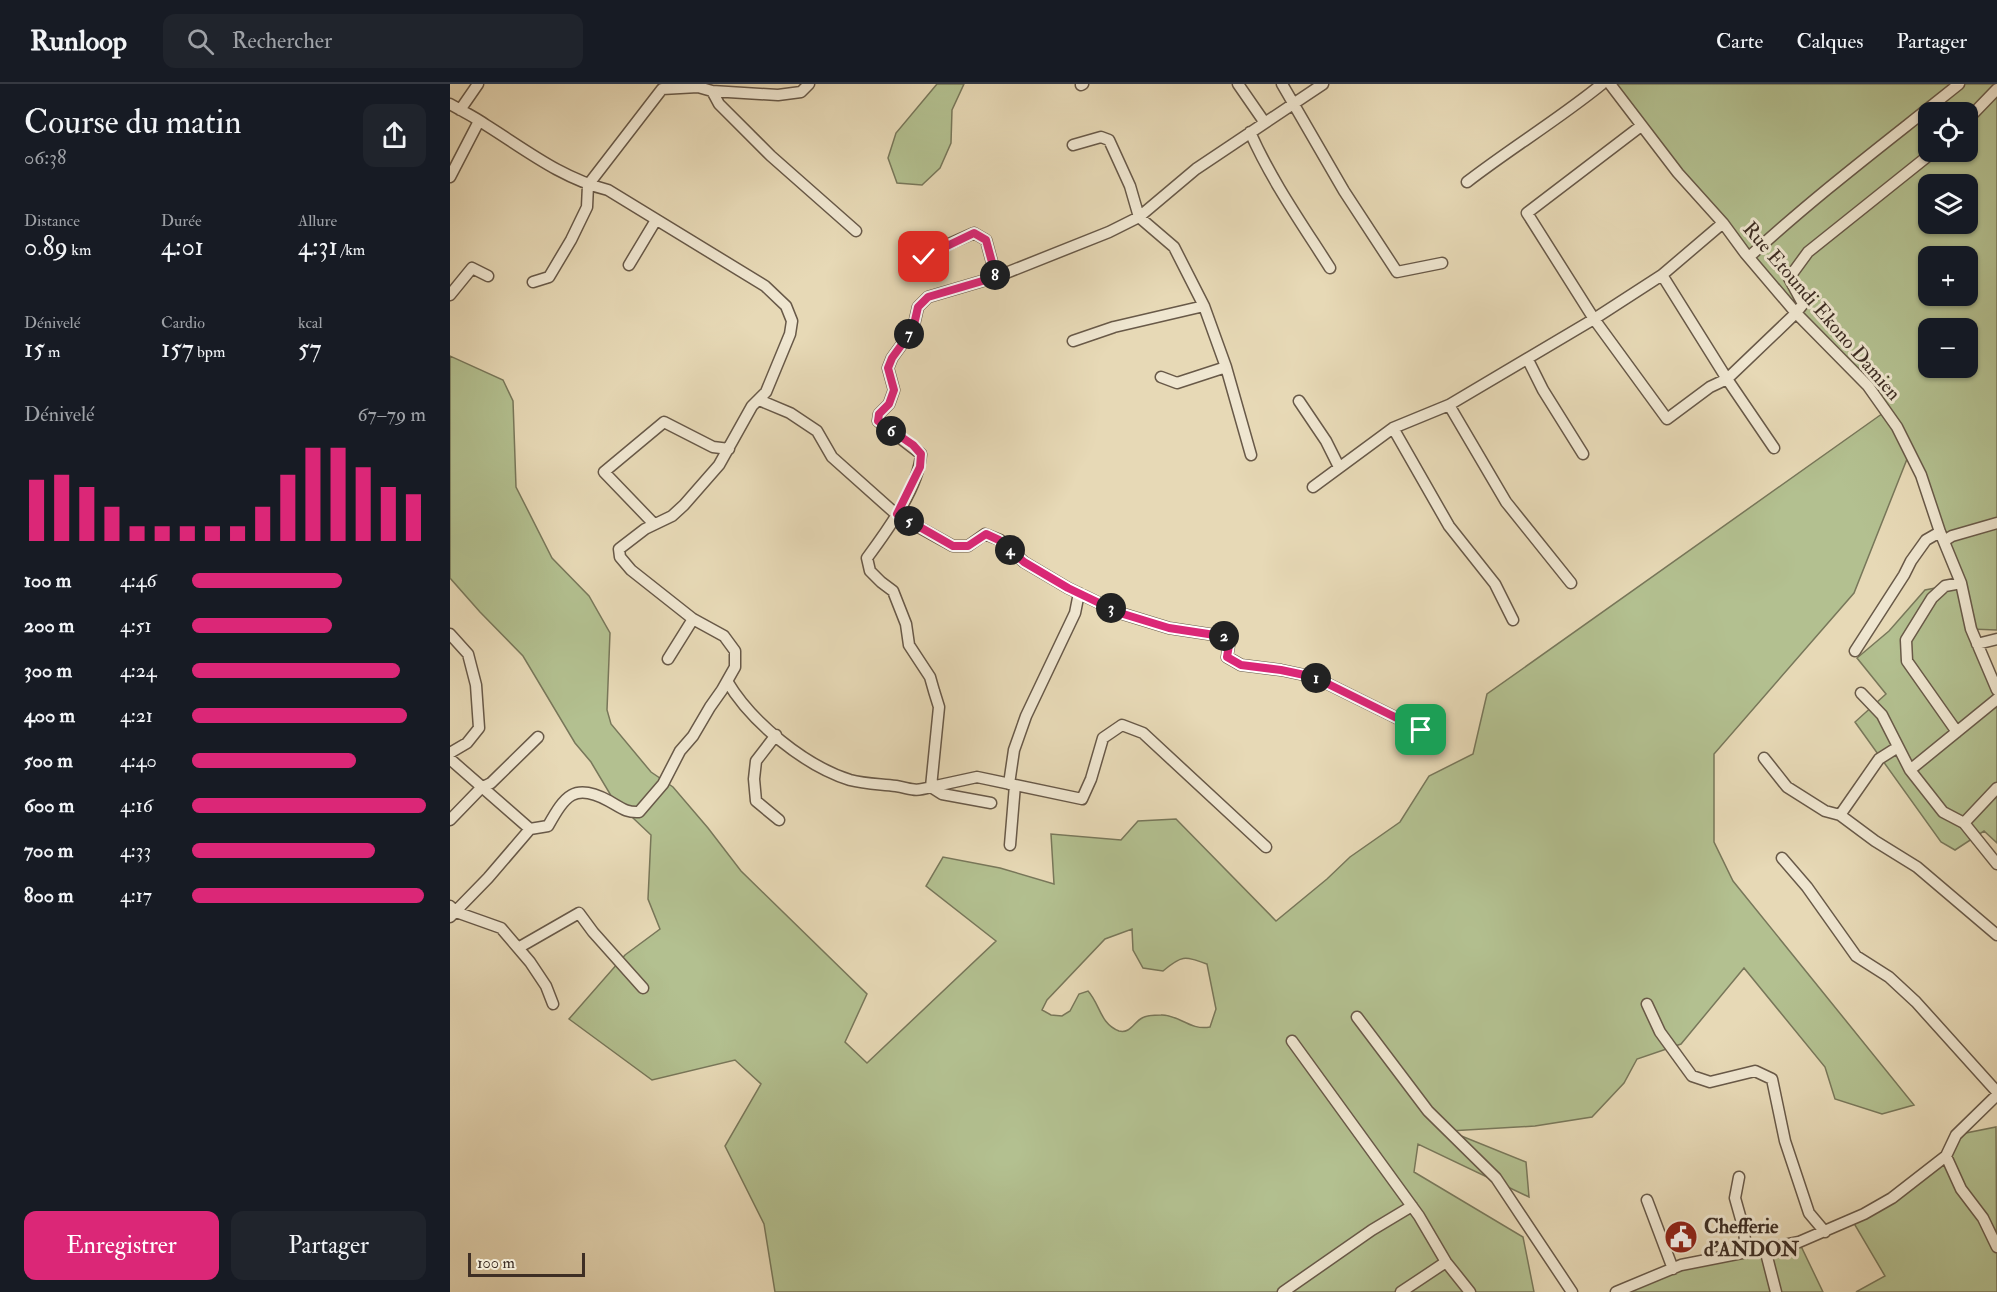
<!DOCTYPE html>
<html lang="fr">
<meta charset="utf-8">
<style>
:root{--surface:#171b24;--page:#20242c;--text:#f1f3f6;--muted:#9ea1a6;--line:#363941;--accent:#db2777}
body{margin:0;font-family:"IM FELL Double Pica",serif;background:var(--page);color:var(--text);height:100vh;display:flex;flex-direction:column;font-size:22px;white-space:nowrap}
*{box-sizing:border-box;margin:0}
p{font-size:20px;color:var(--muted)}
.icon{flex:none;width:33px;height:33px;fill:none;stroke:currentColor;stroke-width:2;stroke-linecap:round;stroke-linejoin:round}
.map{position:relative;flex:1;overflow:hidden}
.panel{display:flex;flex-direction:column;background:var(--surface);width:450px}
.panel>*{flex:none}
.buttons{position:absolute;left:1468px;top:18px;display:grid;gap:12px}
.buttons a{display:grid;place-items:center;width:60px;height:60px;border-radius:12px;background:var(--surface);box-shadow:0 2px 4px #0004;font-size:30px}
.scale{position:absolute;left:18px;bottom:15px;width:117px;box-sizing:border-box;padding-left:6px;border:3px solid #3e2e24;border-top:0;font-size:16px;line-height:21px;white-space:nowrap;color:#3e2e24;-webkit-text-stroke:4px #efe6d0;paint-order:stroke}
.pin{position:absolute;display:grid;place-items:center;width:51px;height:51px;color:#fff;margin:-26px;border-radius:12px;box-shadow:0 3px 9px #0006}
.km{position:absolute;width:30px;height:30px;margin:-15px;border-radius:50%;background:#222;color:#fff;font-size:16px;line-height:30px;text-align:center}
.round{display:grid;place-items:center;flex:none;width:63px;height:63px;border-radius:12px;background:var(--page)}
.overview{display:flex;align-items:center;justify-content:space-between;height:102px;padding:0 24px}
h1{font-size:33px;font-weight:600;line-height:45px}
.figures{display:grid;grid-template-columns:repeat(3,1fr);gap:9px;height:102px;padding:6px 24px}
.figures div{display:grid;align-content:center}
.figures b{font-size:26px;font-weight:600}
.figures small{font-size:16px;font-weight:400}
.figures p{font-size:16px}
.chart{height:168px;padding:12px 24px}
.chart p{display:flex;justify-content:space-between}
.chart svg{width:100%;height:108px;margin-top:6px;stroke:var(--accent);stroke-width:6}
.primary-button{display:flex;gap:12px;margin-top:auto;padding:12px 24px}
.primary-button a{flex:1;height:69px;border-radius:12px;background:var(--accent);color:#fff;font-size:24px;font-weight:600;line-height:69px;text-align:center}
.primary-button a+a{background:var(--page);color:var(--text)}
ul{padding:0 24px;list-style:none;font-size:20px}
li{display:grid;grid-template-columns:96px 72px 1fr;align-items:center;height:45px}
li i{height:15px;border-radius:8px;background:var(--accent)}
header{display:flex;align-items:center;gap:36px;box-sizing:border-box;height:84px;padding:0 30px;background:var(--surface);border-bottom:2px solid var(--line)}
header strong{font-size:28px}
nav{display:flex;gap:33px;margin-inline-start:auto;font-size:21px}
.search{width:420px;height:54px;background:var(--page);display:flex;align-items:center;gap:15px;box-sizing:border-box;padding:0 21px;border-radius:12px;color:var(--muted);font-size:22px}
main{display:flex;flex:1;min-height:0}
.map>svg:first-child{display:block}
</style>
<header>
<strong>Runloop</strong>
<div class="search"><svg class="icon" aria-label="search" viewBox="0 0 24 24"><circle cx="10" cy="10" r="6"/><path d="M15 15l6 6"/></svg>Rechercher</div>
<nav><a>Carte</a><a>Calques</a><a>Partager</a></nav>
</header>
<main>
<section class="panel">
<div class="overview"><div><h1>Course du matin</h1><p>06:38</p></div><a class="round"><svg class="icon" aria-label="share" viewBox="0 0 24 24"><path d="M12 15V3M7 8l5-5 5 5M5 13v7h14v-7"/></svg></a></div>
<div class="figures">
<div><p>Distance</p><b>0.89<small> km</small></b></div>
<div><p>Durée</p><b>4:01</b></div>
<div><p>Allure</p><b>4:31<small> /km</small></b></div>
</div>
<div class="figures">
<div><p>Dénivelé</p><b>15<small> m</small></b></div>
<div><p>Cardio</p><b>157<small> bpm</small></b></div>
<div><p>kcal</p><b>57</b></div>
</div>
<div class="chart"><p><span>Dénivelé</span>67–79 m</p>
<svg viewBox="0 0 160 44" preserveAspectRatio="none"><path d="M5 44V19M15 44V17M25 44V22M35 44V30M45 44V38M55 44V38M65 44V38M75 44V38M85 44V38M95 44V30M105 44V17M115 44V6M125 44V6M135 44V14M145 44V22M155 44V25"/></svg>
</div>
<ul>
<li><b>100 m</b>4:46<i style="width:64%"></i></li>
<li><b>200 m</b>4:51<i style="width:60%"></i></li>
<li><b>300 m</b>4:24<i style="width:89%"></i></li>
<li><b>400 m</b>4:21<i style="width:92%"></i></li>
<li><b>500 m</b>4:40<i style="width:70%"></i></li>
<li><b>600 m</b>4:16<i style="width:100%"></i></li>
<li><b>700 m</b>4:33<i style="width:78%"></i></li>
<li><b>800 m</b>4:17<i style="width:99%"></i></li>
</ul>
<div class="primary-button"><a>Enregistrer</a><a>Partager</a></div>
</section>
<div class="map">
<svg width="1547" height="1208" viewBox="0 0 1547 1208">
<rect width="100%" height="100%" fill="#e7d9b6"/>
<filter id="stains"><feTurbulence type="fractalNoise" baseFrequency=".00333" numOctaves="4"/><feColorMatrix values="0 0 0 0 .2 0 0 0 0 .09 0 0 0 0 .02 0 0 0 .5 -.17"/></filter>
<radialGradient id="worn" r=".72"><stop offset=".6" stop-color="#630" stop-opacity="0"/><stop offset="1" stop-color="#630" stop-opacity=".3"/></radialGradient>
<!-- green -->
<path fill="#b3c090" stroke="#78775a" stroke-width="1.5" fill-rule="evenodd" d="M487,0H514L502,26L501,59L490,84L472,101L447,99L438,74L446,49Z
M1162,0H1547V546L1521,545L1547,606V759L1534,747L1505,766L1491,758L1405,638L1436,610L1407,574L1439,547L1475,506L1511,499L1459,370L1404,509L1264,670V758L1283,797L1464,1021L1432,1030L1385,1015L1375,983L1294,884L1231,960L1187,975L1174,999L1142,1033L1085,1042L999,1047L1076,1078L1079,1113L968,1060L964,1088L1073,1153L1084,1208H325L314,1140L275,1062L311,1000L285,976L202,996L119,935L175,871L210,845L198,815L201,751L163,715L141,678L125,659L73,572L30,528L0,494V272L53,296L63,317L66,403L102,474L139,512L160,549L157,626L161,640L201,688L223,703L258,744L291,787L417,910L395,958L417,979L546,857L476,802L493,773L550,784L604,800L601,750L671,756L688,737L726,735L826,837L877,795L900,773L950,738L979,692L1023,670L1037,610L1436,327L1346,229ZM1479,28H1518V68H1479ZM1479,100H1518V140H1479ZM1479,172H1518V212H1479ZM1479,244H1518V284H1479ZM682,845L683,866L693,884L713,887C732,871 734,872 757,880L766,925L760,943C740,947 728,930 711,931C706,931 697,931 692,934C684,938 680,950 669,947C650,940 650,920 638,907L629,910L620,927L612,932L601,931L592,926L597,916L655,855Z
M1546,1043L1547,1208H1406L1435,1192L1402,1136L1496,1072L1506,1051Z
M1349,1158L1373,1208H1172L1231,1181Z"/>
<g fill="none" stroke-linecap="round" stroke-linejoin="round">
<!-- minor casing -->
<g stroke="#685948" stroke-width="13">
<path id="minor" d="M788,0L815,39
M832,0L894,107L947,188L992,179
M1160,0L1228,89L1273,139L1295,169L1346,229L1418,302L1447,343L1471,391L1490,448L1511,499L1521,545L1547,606
M631,1L633,0
M262,7L269,20L321,72L406,147
M0,20C12,27 25,33 36,41C76,66 111,94 158,106L315,202L336,222L342,237L340,250L316,308L302,322L269,381L234,421L222,432L195,445L169,465L170,473L181,486L243,535L274,552L285,567V583L272,606L260,623L243,652L230,667L213,700L189,728C176,729 170,723 159,717C124,698 115,712 98,742L80,745L38,794L0,833
M10,26L28,0
M1518,35L1547,5
M1191,42L1077,129L1144,235L1217,335L1260,303L1277,295L1346,229L1353,220L1339,194L1358,168L1483,68
M800,48C821,96 852,140 880,184
M623,61L651,53L659,56L680,102L689,133L724,163L754,222L776,283L801,371
M0,93L29,37
M1017,98C1061,64 1109,35 1152,0
M1299,173C1366,111 1438,57 1509,0
M463,176L524,149L536,156L546,193
M179,181L206,136
M1212,191L1277,295L1324,364
M83,198L99,193L121,156L137,123L138,101L212,5L248,3L262,7L328,11L351,8L359,0
M0,211L22,184L38,192
M623,257L664,243L754,222
M1078,276L1093,306L1133,370
M711,293L727,299L776,283
M309,316L340,329L367,347L382,373L447,431L503,462H518L535,450L550,456L574,478L618,504L670,529L719,544L778,553L779,561L777,573L791,581L831,586L864,593L971,646
M849,317L876,357L889,383
M999,321L1056,418L1121,499
M943,344L999,442L1045,500L1063,536
M863,403L943,344L999,321L1144,235L1212,191L1273,139
M204,440L154,388L214,338L263,363L279,365
M1494,457L1502,452L1547,439
M0,550L18,570L26,601L29,644L17,659L0,669
M1527,560L1547,555
M1405,567L1454,491L1461,477L1476,456L1490,448
M218,575L243,535
M277,597C301,638 355,682 400,696C415,700 430,700 446,702C463,705 463,708 481,703L489,623L484,607L480,593L459,561L456,540L443,507L431,498L420,487L417,474C437,447 469,403 471,370L428,337L429,330L439,320L444,306L438,284L442,274L463,245L468,223L478,213L546,193L659,148L689,133L746,85L873,0
M1411,609L1432,631L1460,686L1493,728L1514,739L1547,780
M1507,648L1457,577L1456,556L1482,514L1495,502L1511,499
M326,651L306,677L304,695L306,717L329,736
M1314,674L1337,703L1375,727L1390,731L1425,757L1467,783L1547,851
M0,675L80,745
M1460,686L1547,615
M559,700L564,666L576,632L625,529L629,509
M481,703L527,693L632,715L641,695L653,654L672,641L693,649L816,763
M481,703L492,710L541,719
M1390,731L1429,675L1448,663
M0,736L31,704L41,699L88,653
M1514,739L1547,704
M560,761L565,701
M1332,774L1357,803L1406,872L1439,893L1466,918L1547,1008
M0,822L6,828L51,844L80,878L96,902L103,920
M68,864L129,829L143,848L193,904
M1197,920L1210,948L1242,992L1260,998L1305,987L1322,995L1335,1057L1359,1129L1375,1148
M907,933L978,1027L1046,1094L1122,1208
M842,957L969,1132L996,1178L1020,1208
M1496,1072L1511,1105L1533,1134L1547,1163
M1289,1093L1285,1114L1294,1146L1296,1168
M1197,1116L1223,1185
M1315,1165L1326,1208
M833,1208L922,1146L962,1122
M951,1208L996,1178
M1166,1208L1231,1181L1349,1158L1414,1130L1442,1114L1496,1072L1506,1051L1547,1011"/>
</g>
<!-- minor -->
<use href="#minor" stroke="#efe6d0" stroke-width="10"/>
</g>
<g fill="none" stroke-linecap="round" stroke-linejoin="round">
<!-- route casing -->
<g stroke="#fff" stroke-width="12">
<path id="route" d="M474,173L524,149L536,156L546,193L478,213L468,223L463,245L442,274L438,284L444,306L439,320L429,330L428,337L463,361L471,370L470,383L447,430L503,462H518L536,450L549,456L574,478L618,504L670,529L719,544L778,553L779,561L777,573L791,581L831,586L864,593L971,646"/>
</g>
<!-- route -->
<use href="#route" stroke="#db2777" stroke-width="8"/>
</g>
<!-- icons -->
<defs>
<g id="civic-disc" transform="scale(1.725)"><circle r="9.5" fill="#8f2418" stroke="#efe6d0"/><path d="M-.6-6.5H3V-4.5H.6V-3L4-1V1h2V6H-6V1h2V-1L-.6-3ZM-1.2 2.5V6h2.4V2.5Z" fill="#fff"/></g>
</defs>
<g fill-rule="evenodd">
<use href="#civic-disc" x="1231" y="1153"/>
</g>
<g text-anchor="middle" dominant-baseline="central" stroke-width="6" stroke-linejoin="round" paint-order="stroke">
<!-- street labels -->
<g font-size="20" fill="#3e2e24" stroke="#efe6d0">
<text transform="translate(1372 227) rotate(49)">Rue Etoundi Ekono Damien</text>
</g>
<!-- poi labels -->
<g font-size="20" font-weight="bold" fill="#3e2e24" stroke="#efe6d0" text-anchor="start">
<text x="1254" y="1142">Chefferie<tspan x="1254" dy="23">d'ANDON</tspan></text>
</g>
</g>
<rect width="100%" height="100%" filter="url(#stains)"/>
<rect width="100%" height="100%" fill="url(#worn)"/>
</svg>
<div class="buttons">
<a><svg class="icon" aria-label="locate" viewBox="0 0 24 24"><circle cx="12" cy="12" r="6"/><path d="M12 2v4M12 18v4M2 12h4M18 12h4"/></svg></a>
<a><svg class="icon" aria-label="layers" viewBox="0 0 24 24"><path d="M12 4l9 5-9 5-9-5zM3 14l9 5 9-5"/></svg></a>
<a>+</a>
<a>−</a>
</div>
<div class="scale">100 m</div>
<div class="pin" style="left:971px;top:646px;background:#1e9e55"><svg class="icon" aria-label="arrive" viewBox="0 0 24 24"><path d="M6 21V4h12l-3 4 3 4H6"/></svg></div>
<div class="pin" style="left:474px;top:173px;background:#d93025"><svg class="icon" aria-label="check" viewBox="0 0 24 24"><path d="M5 12l5 5 9-10"/></svg></div>
<b class="km" style="left:866px;top:594px">1</b>
<b class="km" style="left:774px;top:552px">2</b>
<b class="km" style="left:661px;top:524px">3</b>
<b class="km" style="left:560px;top:466px">4</b>
<b class="km" style="left:459px;top:437px">5</b>
<b class="km" style="left:441px;top:347px">6</b>
<b class="km" style="left:459px;top:250px">7</b>
<b class="km" style="left:545px;top:191px">8</b>
</div>
</main>
